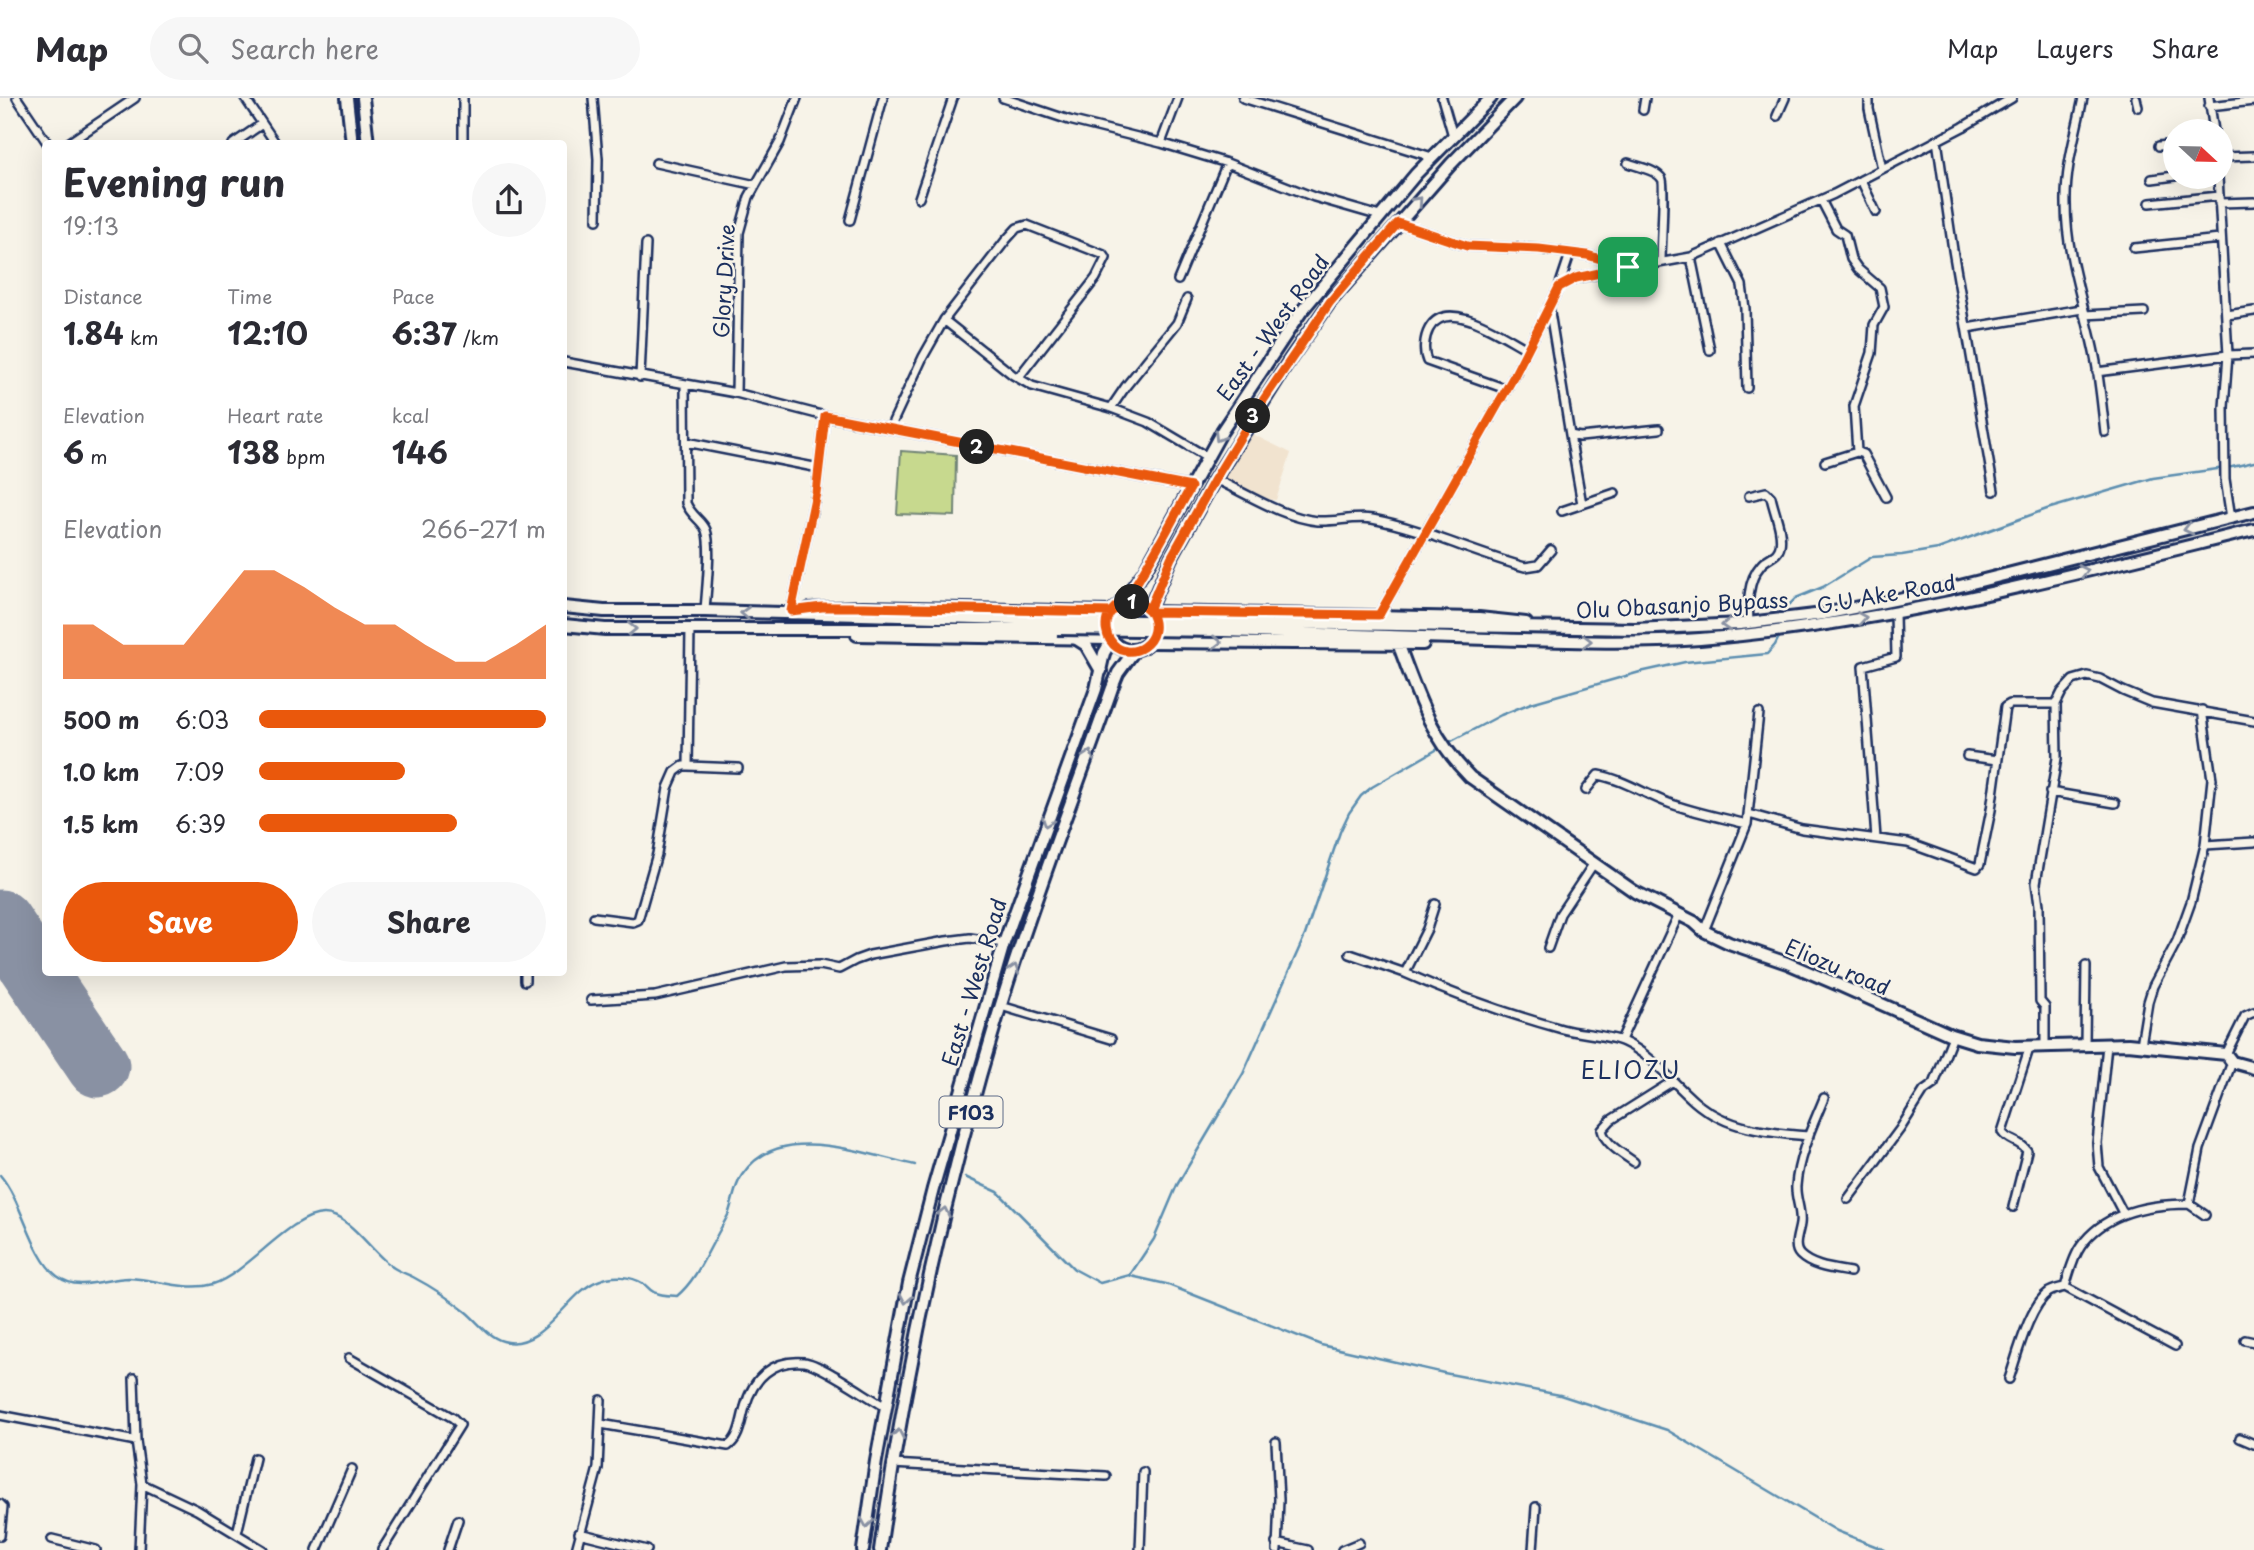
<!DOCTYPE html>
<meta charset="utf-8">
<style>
:root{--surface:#fff;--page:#f7f7f7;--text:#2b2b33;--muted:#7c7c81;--line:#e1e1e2;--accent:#ea580c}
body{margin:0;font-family:"Playpen Sans",sans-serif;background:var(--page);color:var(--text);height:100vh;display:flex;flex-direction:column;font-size:26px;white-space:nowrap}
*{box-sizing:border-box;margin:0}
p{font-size:23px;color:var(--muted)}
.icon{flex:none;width:38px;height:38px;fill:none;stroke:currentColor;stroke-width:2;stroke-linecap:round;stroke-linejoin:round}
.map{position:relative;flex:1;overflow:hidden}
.sheet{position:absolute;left:42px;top:42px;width:525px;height:836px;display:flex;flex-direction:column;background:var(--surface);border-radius:7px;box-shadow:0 7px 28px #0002}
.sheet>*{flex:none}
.needle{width:46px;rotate:112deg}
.fabs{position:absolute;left:2163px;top:21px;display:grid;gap:14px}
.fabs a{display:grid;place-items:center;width:70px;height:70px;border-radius:50%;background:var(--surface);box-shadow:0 7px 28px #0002;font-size:35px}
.pin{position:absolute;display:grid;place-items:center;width:60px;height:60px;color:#fff;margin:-30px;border-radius:14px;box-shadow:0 4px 10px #0006}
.km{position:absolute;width:35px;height:35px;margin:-18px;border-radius:50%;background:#222;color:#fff;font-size:19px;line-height:35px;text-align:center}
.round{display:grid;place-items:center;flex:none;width:74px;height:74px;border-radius:37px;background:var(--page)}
.summary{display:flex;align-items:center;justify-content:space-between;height:119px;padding:0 21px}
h1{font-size:38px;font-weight:700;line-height:52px}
.figures{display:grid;grid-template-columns:repeat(3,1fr);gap:10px;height:119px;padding:7px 21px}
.figures div{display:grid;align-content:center}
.figures b{font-size:30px;font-weight:700}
.figures small{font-size:19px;font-weight:400}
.figures p{font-size:19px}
.chart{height:196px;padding:14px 21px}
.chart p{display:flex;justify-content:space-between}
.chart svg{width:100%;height:126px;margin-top:7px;fill:var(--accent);opacity:.7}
.cta{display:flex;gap:14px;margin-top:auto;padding:14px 21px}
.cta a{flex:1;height:80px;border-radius:42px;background:var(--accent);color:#fff;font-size:28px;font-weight:700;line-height:80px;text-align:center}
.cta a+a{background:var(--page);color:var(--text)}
ul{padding:0 21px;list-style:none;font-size:23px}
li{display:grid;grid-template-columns:112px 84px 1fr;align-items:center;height:52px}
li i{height:18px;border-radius:9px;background:var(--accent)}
header{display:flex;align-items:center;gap:42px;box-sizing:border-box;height:98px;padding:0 35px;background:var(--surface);border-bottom:2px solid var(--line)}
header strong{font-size:33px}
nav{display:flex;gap:38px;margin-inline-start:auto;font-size:24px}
.search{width:490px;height:63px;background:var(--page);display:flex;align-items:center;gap:18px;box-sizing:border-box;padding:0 24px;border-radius:38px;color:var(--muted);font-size:26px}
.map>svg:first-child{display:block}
</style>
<header>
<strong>Map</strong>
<div class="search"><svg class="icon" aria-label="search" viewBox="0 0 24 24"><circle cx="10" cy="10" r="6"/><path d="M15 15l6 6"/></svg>Search here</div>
<nav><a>Map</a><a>Layers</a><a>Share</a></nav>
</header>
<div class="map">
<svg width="2254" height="1452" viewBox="0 0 2254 1452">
<rect width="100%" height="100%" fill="#f7f3e8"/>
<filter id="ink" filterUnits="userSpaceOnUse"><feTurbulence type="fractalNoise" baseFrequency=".0143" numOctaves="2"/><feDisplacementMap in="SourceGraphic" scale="14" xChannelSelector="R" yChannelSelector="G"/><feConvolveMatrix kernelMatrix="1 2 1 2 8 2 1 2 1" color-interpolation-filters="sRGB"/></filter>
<g filter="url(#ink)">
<!-- built -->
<path fill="#f1e3cf" d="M1248,334L1291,355L1276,402L1263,401L1221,381Z"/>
<!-- green -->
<path fill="#c7d98e" stroke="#718476" stroke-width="2" d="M901,353L956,357L955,418L897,416Z"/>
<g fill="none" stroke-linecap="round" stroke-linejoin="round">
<!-- stream -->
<path stroke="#5b8eb0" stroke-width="2.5" d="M1789,507L1796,500L1823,489L1872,459L1902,457L1938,451L2047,411L2153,380L2232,369L2254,364
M1448,645L1501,617L1531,605L1640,574L1685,564L1767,556L1775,547L1780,537
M0,1077C23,1104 31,1158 57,1178C79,1195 105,1180 129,1180C157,1181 185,1194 213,1186C248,1175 290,1116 324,1116C350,1116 373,1157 394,1170C400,1174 407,1176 413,1179C432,1189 450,1201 466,1214C478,1224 488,1239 503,1243C542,1255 568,1193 598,1183C612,1177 630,1177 644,1186C648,1189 651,1194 656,1195C663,1198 671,1197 677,1198C695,1183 704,1161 715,1141C719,1133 724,1125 728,1117C733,1104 734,1089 742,1077C778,1022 864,1056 915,1067
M965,1079L998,1094L1074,1171L1100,1185L1130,1177L1154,1141L1177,1087L1243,976L1305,837L1340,734L1349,715L1361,698L1372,689L1443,648
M1131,1178L1166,1186L1321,1247L1444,1275L1560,1297L1667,1332L1837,1433L1885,1452"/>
<!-- runway -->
<path stroke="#8991a3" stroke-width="63" d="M0,823L98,968"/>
<!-- street casing -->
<g stroke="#1b2f5e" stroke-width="12">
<path id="street" d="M17,0L48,46
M245,0L276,46
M593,0L598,61L597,122
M1003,0L1069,22L1161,45L1227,65L1314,99L1380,118
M1243,0L1432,59
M1442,0L1453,38
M1869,0V11L1882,71
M2083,0C2076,35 2065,70 2066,106C2066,159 2085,208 2095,259C2100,284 2102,309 2105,334
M2136,0L2138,9
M2209,0L2214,33
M2209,8L2254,3
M1643,12L1645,0
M1777,18L1785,0
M1937,42L1953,152L1994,393
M1161,45L1178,0
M67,46L135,0
M233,46L262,26
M463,46V0
M2159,48L2175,46
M2221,59L2254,58
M656,65L756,87
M1628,65C1638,69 1657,72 1662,81C1665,85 1661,151 1661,163
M2218,79L2228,257L2224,309L2225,381L2231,420
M2152,81L2175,78
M1861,82L1876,114
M919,100L953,0
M1821,102L1836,131L1845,137L1851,161L1858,171L1880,190L1884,209L1874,227L1872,255L1854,308L1857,354L1863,356L1886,399
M2150,105L2219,98
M2219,105L2254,104
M850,122L883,0
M1398,125L1467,148L1539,151L1587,157L1624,168
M1721,145L1742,187L1745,211L1747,290
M2134,150L2220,141
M1691,159L1710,252
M1178,182L1227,65
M1559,189L1576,180L1691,159L1834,96L1963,29L2012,0
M1549,208L1570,337L1580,339L1659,331
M2084,217L2144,214
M2227,217L2254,213
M944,222L1013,277L1032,288L1111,310L1148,324L1207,359
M1967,230L2082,211
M564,264L736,295L825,318L1191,389
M2097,274L2228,257L2254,256
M640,279L646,146
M685,286L686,405C691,418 702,422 706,432C712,449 706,494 705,513
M1506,291L1427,263C1423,254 1424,240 1429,231C1447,197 1505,240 1527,251
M736,295L739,135L749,99L780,44L797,0
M1111,310L1126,288L1177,225L1187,201
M890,330L923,259L944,222L1006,142L1017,130L1027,127L1104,157L1106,160L1096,180L1018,280
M1570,337L1582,406
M686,344L819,370
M1825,364L1857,354
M1215,381C1248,396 1281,419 1318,423C1336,424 1355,418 1372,421C1425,431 1473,455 1525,469L1538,467L1551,452
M1749,398L1766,394L1771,399C1774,414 1783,433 1780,448C1778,459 1767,459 1761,467C1747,483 1748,506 1749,525
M1562,413L1615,395
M791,513L816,395L825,318
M1379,517L1514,278L1559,189L1570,156
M690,530L688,668L738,670
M1967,658L1997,662
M1586,692L1598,677C1622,681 1643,695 1666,704C1692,714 1719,719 1747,726
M2050,694L2115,705
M1749,716L1802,731L1908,745L1977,770L1980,766L1991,712L2005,609L2010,606H2056
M1876,740L1863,568L1896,559L1895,515
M2205,747L2254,744
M1435,806L1427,831L1405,875C1456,898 1508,916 1562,931C1580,936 1609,937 1624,944C1652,957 1671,983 1694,1003C1726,1031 1768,1035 1809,1038
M594,819L633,824L638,822L657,756L668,690L675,674L683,668H688
M1704,833L1747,726L1759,615
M1548,850L1560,816L1594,765
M1350,856L1405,875
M525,883V875
M591,902L655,898L786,868L820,867L839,871L856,862L870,857L946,843L970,840L1004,845
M1001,908L1111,941
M1621,942L1678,818
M2085,947L2086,868
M2107,947L2097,1045L2099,1069L2123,1115
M2141,947L2148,904L2153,888L2177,843L2191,804L2205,747L2212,681L2202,612
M2045,948V909L2040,903L2039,807L2036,785L2057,660L2056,606L2062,594L2073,582L2087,578L2100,581L2123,593L2152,605L2254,623
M2226,956L2245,918L2254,914
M1824,1000C1813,1027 1798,1058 1796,1088C1795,1100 1802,1113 1800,1126C1799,1135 1792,1149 1800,1157C1812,1169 1834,1171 1850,1174
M1634,1064C1623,1056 1605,1046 1602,1032L1611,1022L1673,983
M1848,1101L1900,1031L1924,993L1934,986L1953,938
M2189,1106L2205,1117
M2013,1109L2027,1053C2020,1042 2008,1044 2002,1034L2030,948
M2065,1189C2069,1176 2073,1159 2081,1148C2105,1114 2149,1106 2189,1106L2200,1051L2232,964
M2245,1242L2254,1244
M349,1260L453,1320L460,1327L382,1452
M134,1280L136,1343L142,1386L139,1452
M2009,1281C2017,1258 2029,1208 2049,1194C2053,1192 2060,1190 2065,1189L2175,1248
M0,1317L136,1343
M601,1326L728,1348C740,1340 741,1322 745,1309C753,1280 773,1261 804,1264C820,1265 869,1300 886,1309
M2240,1340L2254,1346
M1276,1344L1279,1401L1277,1452
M892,1366L1106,1378
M142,1386L197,1412L263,1452
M0,1406L3,1409L0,1438
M237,1435L255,1360
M579,1435L647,1452
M52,1441L96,1452
M1276,1445L1308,1452
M317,1452L352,1371
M448,1452L458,1422
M576,1452L598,1370L601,1302
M1140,1452L1143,1374
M1342,1452L1359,1445
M1533,1452L1536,1409"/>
</g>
<!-- secondary casing -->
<g stroke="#1b2f5e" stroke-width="16">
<path id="secondary" d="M347,0L352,46
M363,0L368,46
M564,509L604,513H705L1058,522
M809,511L863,509L1111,514
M1151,514L1479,520L1526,525
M1225,524L1635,531L1740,526L1823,516L1944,492L2254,414
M564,527L605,531H1057
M1224,533C1312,535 1400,538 1489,541C1559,543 1630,546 1700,541C1888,526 2071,477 2254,432
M857,537L1109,541
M1149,544L1423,546
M1398,545C1417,596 1431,640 1470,679L1635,794L1694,824L1704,833L1729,845L1787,865L1841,888L1951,937L1977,945L2015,949L2128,946L2226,956L2232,964L2254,970"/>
</g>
<!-- primary casing -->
<g stroke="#1b2f5e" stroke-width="16">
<path id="primary" d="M1107 528a24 24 0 1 1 48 0a24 24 0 1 1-48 0Z
M1120,506L1144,474L1222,333L1301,214L1416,76L1491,0
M1149,512L1171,460L1215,381L1291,260L1330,204L1451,66L1515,0
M1075,540L1086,547L1101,573
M863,1452L876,1363L909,1185L933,1091L1004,845L1096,591L1104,555L1111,543
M880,1452C906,1269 946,1087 1000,910C1033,802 1075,696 1112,590L1118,575L1134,553"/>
</g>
<!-- street -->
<use href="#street" stroke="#f7f3e8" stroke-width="7"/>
<!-- secondary -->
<use href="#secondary" stroke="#f7f3e8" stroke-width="10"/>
<!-- primary -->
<use href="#primary" stroke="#f7f3e8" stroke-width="10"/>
<!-- secondary-bridge casing -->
<g stroke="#1b2f5e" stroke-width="16" stroke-linecap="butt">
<path id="secondary-bridge" d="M1058,522L1225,524
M1057,531L1224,533"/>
</g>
<!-- secondary-bridge -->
<use href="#secondary-bridge" stroke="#f7f3e8" stroke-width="10"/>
</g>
<!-- one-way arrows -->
<defs><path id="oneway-chevron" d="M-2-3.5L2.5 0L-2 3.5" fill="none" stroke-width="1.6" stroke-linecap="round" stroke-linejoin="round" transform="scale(1.75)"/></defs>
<g stroke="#8991a3">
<use href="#oneway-chevron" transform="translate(1418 103) rotate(-48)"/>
<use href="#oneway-chevron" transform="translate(1219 339) rotate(121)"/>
<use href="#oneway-chevron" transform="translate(2188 431) rotate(166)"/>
<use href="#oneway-chevron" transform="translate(2084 473) rotate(-13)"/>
<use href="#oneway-chevron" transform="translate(745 515) rotate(-178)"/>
<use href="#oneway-chevron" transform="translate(1862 520) rotate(-9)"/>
<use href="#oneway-chevron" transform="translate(1726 527) rotate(176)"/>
<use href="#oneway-chevron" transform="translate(632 531) rotate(-1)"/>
<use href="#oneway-chevron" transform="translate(1587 543)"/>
<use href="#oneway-chevron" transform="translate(1217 544)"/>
<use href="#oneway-chevron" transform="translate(1089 657) rotate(-71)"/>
<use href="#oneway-chevron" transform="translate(1047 724) rotate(110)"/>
<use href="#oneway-chevron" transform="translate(1014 871) rotate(-71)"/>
<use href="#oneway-chevron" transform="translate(944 1114) rotate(-78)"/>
<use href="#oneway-chevron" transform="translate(906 1201) rotate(100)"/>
<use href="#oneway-chevron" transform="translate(898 1336) rotate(-80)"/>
<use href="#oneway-chevron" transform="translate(867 1425) rotate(99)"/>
</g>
</g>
<g fill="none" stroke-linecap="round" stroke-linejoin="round" filter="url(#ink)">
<!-- route casing -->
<g stroke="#fff" stroke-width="14">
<path id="route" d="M1628,169L1576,180L1559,189L1514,278L1379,517L1151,514L1143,507L1127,504L1111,514L863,509H822L791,513L816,395L825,318L1191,389C1171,424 1153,460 1132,492C1125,503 1111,509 1107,521C1105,527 1106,536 1110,542C1127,569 1169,543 1149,512L1171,460L1215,381L1258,310L1330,204L1398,125L1467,148L1539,151L1587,157L1628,169"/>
</g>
<!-- route -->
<use href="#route" stroke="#ea580c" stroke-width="9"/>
</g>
<g text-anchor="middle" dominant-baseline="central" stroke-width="5" stroke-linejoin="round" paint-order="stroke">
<!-- shield labels -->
<rect fill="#f7f3e8" stroke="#5d6a87" stroke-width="2" x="939.5" y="998.5" width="63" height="31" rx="5"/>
<g font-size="19" font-weight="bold" fill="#1b2f5e">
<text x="971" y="1014">F103</text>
</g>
<!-- street labels -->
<g font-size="21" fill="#1b2f5e" stroke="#f7f3e8">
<text transform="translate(723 183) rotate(-87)">Glory Drive</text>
<text transform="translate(1272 229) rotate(-54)">East - West Road</text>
<text transform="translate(1886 495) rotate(-10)">G.U Ake Road</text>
<text transform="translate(1682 506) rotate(-3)">Olu Obasanjo Bypass</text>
<text transform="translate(1838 868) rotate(23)">Eliozu road</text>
<text transform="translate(973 884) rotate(-73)">East - West Road</text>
</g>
<!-- quarter labels -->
<g font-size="24" letter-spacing="2" fill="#1b2f5e" stroke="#f7f3e8">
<text x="1631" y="971">ELIOZU</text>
</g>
</g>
</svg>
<div class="fabs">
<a><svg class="needle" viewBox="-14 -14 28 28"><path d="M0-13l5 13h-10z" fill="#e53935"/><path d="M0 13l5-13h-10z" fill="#7c7c81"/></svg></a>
</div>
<div class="pin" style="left:1628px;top:169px;background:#1e9e55"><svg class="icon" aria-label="arrive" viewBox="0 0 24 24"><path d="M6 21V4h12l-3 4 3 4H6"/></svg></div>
<b class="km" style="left:1132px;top:504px">1</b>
<b class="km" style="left:977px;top:349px">2</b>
<b class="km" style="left:1253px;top:318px">3</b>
<section class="sheet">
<div class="summary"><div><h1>Evening run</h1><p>19:13</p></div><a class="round"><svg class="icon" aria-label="share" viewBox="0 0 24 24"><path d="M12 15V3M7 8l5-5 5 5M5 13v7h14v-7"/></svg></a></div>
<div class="figures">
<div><p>Distance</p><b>1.84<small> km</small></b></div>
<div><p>Time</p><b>12:10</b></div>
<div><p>Pace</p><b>6:37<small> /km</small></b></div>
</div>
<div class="figures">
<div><p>Elevation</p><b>6<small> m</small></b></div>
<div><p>Heart rate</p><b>138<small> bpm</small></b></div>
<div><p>kcal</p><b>146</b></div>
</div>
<div class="chart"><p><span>Elevation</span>266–271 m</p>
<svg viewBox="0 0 160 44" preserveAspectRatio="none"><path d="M0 44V25L10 25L20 32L30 32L40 32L50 19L60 6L70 6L80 12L90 19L100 25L110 25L120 32L130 38L140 38L150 32L160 25V44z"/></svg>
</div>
<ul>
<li><b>500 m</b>6:03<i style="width:100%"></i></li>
<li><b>1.0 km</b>7:09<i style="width:51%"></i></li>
<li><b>1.5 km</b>6:39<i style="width:69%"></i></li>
</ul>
<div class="cta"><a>Save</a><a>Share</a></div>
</section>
</div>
